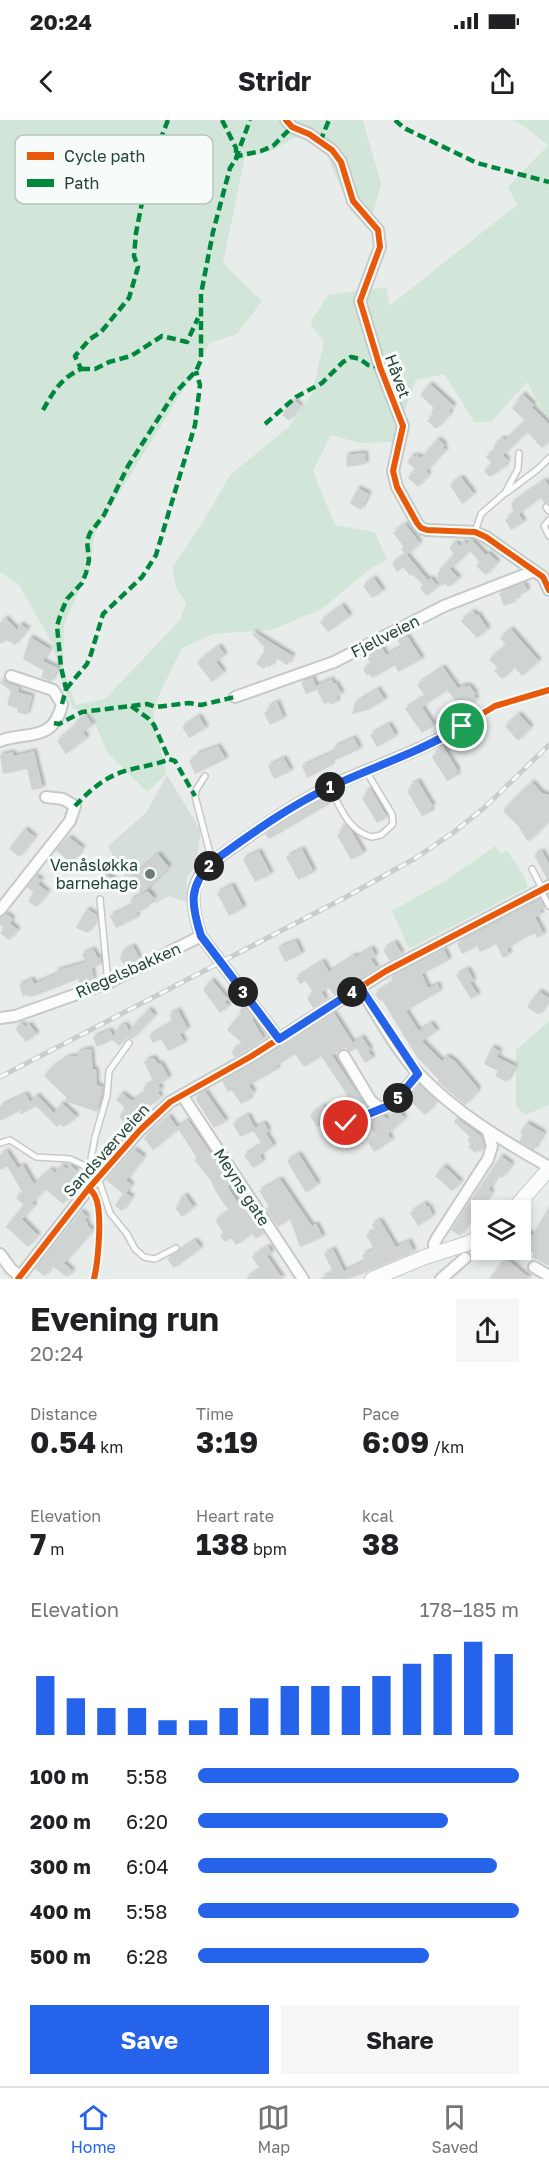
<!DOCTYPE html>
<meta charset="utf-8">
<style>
:root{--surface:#fff;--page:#f6f6f6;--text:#202124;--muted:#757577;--line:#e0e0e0;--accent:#2563eb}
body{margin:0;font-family:"Golos Text",sans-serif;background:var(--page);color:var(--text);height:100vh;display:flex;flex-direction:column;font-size:22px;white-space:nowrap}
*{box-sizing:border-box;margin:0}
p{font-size:20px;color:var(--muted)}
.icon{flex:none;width:33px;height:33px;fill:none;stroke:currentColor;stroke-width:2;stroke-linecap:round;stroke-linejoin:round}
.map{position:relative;height:1159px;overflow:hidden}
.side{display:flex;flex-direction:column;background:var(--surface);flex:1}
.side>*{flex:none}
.tools{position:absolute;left:471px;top:1080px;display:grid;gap:12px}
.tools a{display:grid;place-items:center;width:60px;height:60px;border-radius:0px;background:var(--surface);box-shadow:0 3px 9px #0003;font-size:30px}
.pin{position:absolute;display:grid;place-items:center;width:51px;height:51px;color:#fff;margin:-26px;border:3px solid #fff;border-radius:50%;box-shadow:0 2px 6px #0007}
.km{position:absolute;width:30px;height:30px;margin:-15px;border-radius:50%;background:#222;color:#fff;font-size:16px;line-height:30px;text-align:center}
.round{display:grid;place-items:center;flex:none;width:63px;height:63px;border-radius:0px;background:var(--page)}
.summary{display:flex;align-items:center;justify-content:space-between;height:102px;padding:0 30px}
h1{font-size:33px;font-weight:700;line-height:45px}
.metrics{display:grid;grid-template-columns:repeat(3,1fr);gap:9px;height:102px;padding:6px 30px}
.metrics div{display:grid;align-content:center}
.metrics b{font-size:30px;font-weight:700}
.metrics small{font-size:16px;font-weight:400}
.metrics p{font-size:16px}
.chart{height:168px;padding:12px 30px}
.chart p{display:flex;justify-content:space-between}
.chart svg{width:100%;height:108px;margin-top:6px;stroke:var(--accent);stroke-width:6}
.cta{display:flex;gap:12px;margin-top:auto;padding:12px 30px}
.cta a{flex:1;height:69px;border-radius:0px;background:var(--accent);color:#fff;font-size:24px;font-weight:700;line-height:69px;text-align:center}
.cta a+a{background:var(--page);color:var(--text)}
ul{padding:0 30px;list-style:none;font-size:20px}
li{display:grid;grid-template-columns:96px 72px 1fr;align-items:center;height:45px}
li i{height:15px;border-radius:8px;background:var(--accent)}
.status{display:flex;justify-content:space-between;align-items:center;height:42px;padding:0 30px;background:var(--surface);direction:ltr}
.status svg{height:16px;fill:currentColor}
header{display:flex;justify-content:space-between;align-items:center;height:78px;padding:0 30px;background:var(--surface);font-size:27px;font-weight:700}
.menu{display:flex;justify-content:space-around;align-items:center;height:84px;border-top:2px solid var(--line);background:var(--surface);font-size:16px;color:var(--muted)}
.menu a{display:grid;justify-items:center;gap:3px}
.menu .selected{color:var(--accent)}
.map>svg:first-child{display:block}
</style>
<div class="status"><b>20:24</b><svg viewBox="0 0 49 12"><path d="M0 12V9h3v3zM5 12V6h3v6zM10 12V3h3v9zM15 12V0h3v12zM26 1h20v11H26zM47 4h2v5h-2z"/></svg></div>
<header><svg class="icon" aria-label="back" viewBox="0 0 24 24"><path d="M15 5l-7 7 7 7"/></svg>Stridr<svg class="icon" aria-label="share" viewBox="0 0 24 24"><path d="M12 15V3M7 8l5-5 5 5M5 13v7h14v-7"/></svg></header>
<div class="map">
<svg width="549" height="1159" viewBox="0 0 549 1159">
<defs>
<filter id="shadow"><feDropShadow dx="2.5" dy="-2.5" stdDeviation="1.5" flood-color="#0004"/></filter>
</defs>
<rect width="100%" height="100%" fill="#e8edeb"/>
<!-- built -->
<path fill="#d6dedb" d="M167,655L201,711L196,744L186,759L188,783L169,776L157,783H151L147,781L143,774L129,764L108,726L146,693Z"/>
<!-- green -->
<path fill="#d1e6d8" d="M0,0H363L381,64L369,108L351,92L328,37L313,23L296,17L271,31L245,37L223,143L262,181L237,214L210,223L183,270L95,413L90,447L64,504L63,549L76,585L105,579L180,500L186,483L177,469L172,448L202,403L231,354L289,307L312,274L324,222L310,203L328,175L386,167L390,185L517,85L508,67L548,25L515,0H549V297L540,286L527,262L492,301L475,303L444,254L416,260L393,322L360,323L331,315L313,351L335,405L375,412L387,440L371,448L322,489L271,510L213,514L182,528L158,577L153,599L167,653L147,672L107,632L90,591L73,589L63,565L52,523L19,465L0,452Z
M495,726L501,734L507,730L524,756L528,767L409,829L392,791L445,761Z
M549,901V985L525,995L516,986V930Z"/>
<!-- building -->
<path fill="#cfd4d2" filter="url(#shadow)" d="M430,264L454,286L449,291L451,293L436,309L427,301L433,294L431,292L434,288L420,275Z
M523,274L534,285L532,287L549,304V321L542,328L527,312L503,335L508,341L505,344L506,346L490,357L484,351L492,344L486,337L495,329L494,326L502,318L505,320L525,301L512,288L519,282L517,280Z
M294,280L301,286L289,301L282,295Z
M438,319L445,325L443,327L446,330L426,351L429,354L418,367L408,358L415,349L407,342L413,335L415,337L417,335L421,338Z
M365,333L366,344L347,347L346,335Z
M461,357L474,374L462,384L450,365Z
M545,360L549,366V383H544L541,378L525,389L519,394L524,402L511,410L505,400L514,393L511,384Z
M358,368L369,374L361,390L350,384Z
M405,404L420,423L407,435L428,460L431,458L438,466L427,476L420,468L423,465L412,454L410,456L403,447L397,452L392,444L405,434L401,429L404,427L393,413Z
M472,420L486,435L488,433L498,442L486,455L476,446L480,442L470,431L450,449L459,458L449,467L445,463L442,466L436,459L439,456L437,454L454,434L449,428L456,422L459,426L464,421L466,424Z
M374,458L383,471L372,478L363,466Z
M524,463L528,471L517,476L518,479L514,480V482L504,486L499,473Z
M342,485L350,496L328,512L320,502Z
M473,491L476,495L478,494L488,509L477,518L461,501Z
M6,498L17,510L20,504L28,509L15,525L6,520L0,524V503Z
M511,509L539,541L522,556L514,547L502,559L494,551L498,547L489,540L506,525L500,518Z
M254,512L293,536L287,545L276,538L270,547L267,545L264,549L256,544L265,531L263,529L264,527L252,514Z
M406,514L422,539L398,552L395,545L372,558L370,554L367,556L363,549L371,545L366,535L382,527L386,535L401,527L397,519Z
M30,517L50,529L43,541L58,548L51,562L41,557L44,551L23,539Z
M219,526L225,535L216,542L224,552L212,562L197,543Z
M443,547L458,568L465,565L467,567L469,565L476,574L474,576L477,579L470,585L474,590L462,600L451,586L456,581L447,570L422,587L434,605L422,613L405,589L425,576L417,565Z
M313,558L316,566L331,559L334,564L336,563L342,574L336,577L338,581L331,585L330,582L324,584L317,570L306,574L301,562Z
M0,561L19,567L18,572L32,576L27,595L17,592L18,589L7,585L11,571L0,563Z
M378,569L385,580L367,590L352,594L355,583Z
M277,582L284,598L270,605L264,593L268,591L267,588Z
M519,594L531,607L518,621L505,606Z
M86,595L93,605L83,612L87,618L66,634L57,621L75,606L74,604Z
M199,596L206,608L189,618L182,607Z
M389,604L396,616L377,627L370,615Z
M354,618L360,629L331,642L332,645L307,658L302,646L336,631L334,627Z
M218,626L226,639L195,654L189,641L196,637L195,635Z
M443,626L458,651L456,653L458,655L447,661L432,637L437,634L435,631Z
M34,631L43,668L32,670L27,649L3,654L0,635L13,632L14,636Z
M284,638L291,651L274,659L268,646Z
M418,661L433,686L430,688L432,691L422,696L407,671L412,668L410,665Z
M532,662L542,673L549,675V701L528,722L519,707L503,691Z
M371,669L387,697L377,703L362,678L367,675L365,672Z
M325,677L329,684L269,719L265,714Z
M346,705L352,712L364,733L351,740L337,715L342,712L340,709Z
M25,709L35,717L19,737L9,729Z
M69,717L83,728L79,733L80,734L70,743L56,730Z
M302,729L314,752L298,760L286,737Z
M259,731L271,754L255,762L243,739Z
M542,731L549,744V759H547L534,735Z
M158,734L169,747L143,773L130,759Z
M105,753L116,761L108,773L96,766Z
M36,756L42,760L38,764L48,772L36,787L28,781L34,773L27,767Z
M232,765L244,788L229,796L217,773Z
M148,771L154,778L146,786L147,788L136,793L138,797L116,808L110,796L133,785L130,780Z
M541,780L544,787L540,790L542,794L535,797L544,814L537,818L535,813L522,819L507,829L510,834L503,838L496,824L480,832L477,826L462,834L457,823Z
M87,789L97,795V798L88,813L76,808Z
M7,794L13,799L10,803L18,810L9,820L0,813L4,808L0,805V797Z
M296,821L302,834L285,842L278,828Z
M395,822L402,834L390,841L383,830Z
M133,826L140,839L125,846L120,839L122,832Z
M372,828L376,836L371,839L377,848L334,875L328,867L322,872L326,880L313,888L307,878L314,873L305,861L300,864L296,858L323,841L329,852L355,835L356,837Z
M93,829L98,838L101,837V844L92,848L94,860L80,864L78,859L37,875L28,877L27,875L23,876L19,865L32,859L34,864L57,854L56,851L86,842L82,834Z
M444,829L449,840L422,854L428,868L438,864L440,871L406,891L419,911L431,903L437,911L422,921L442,941L447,936L455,941L477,967L478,971L465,985L437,961L439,960L417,937L382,880L380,881L375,874L393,862L391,857Z
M468,849L474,861L470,862L478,875L471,879L456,855Z
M212,860L228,879L225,882L229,886L220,893L203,870Z
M539,871L549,878V880L539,895L527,887Z
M245,886L254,898L252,899L264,919L235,937L232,933L233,930L243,924L227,910L241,894L239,891Z
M149,889L155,895L132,919L125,918L119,926L112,920L97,927L93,917L110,910L113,916L119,907L126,904L129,911Z
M178,890L188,909L180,914L185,923L168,931L161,919L153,923L149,916L173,902L169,895Z
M334,893L353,923L362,917L371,930L368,931L373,938L365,943L356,928L350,932L345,927L332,935L364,983L349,993L347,989L317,1007L310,995L324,986L326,988L332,985L333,988L349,978L321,936L304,947L295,934L276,946L278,949L249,965L254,973L249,976L250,979L241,984L233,972L231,970L228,972L222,961Z
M22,903L25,907L29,904L37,914L26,922L15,909Z
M492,927L500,931L497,937L515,946L507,962L495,956L498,951L484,944Z
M91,929L93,949H96L97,965L103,967L97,992L65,981L67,978L44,956L54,946L68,937L77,936V933L83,930Z
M151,938H154L158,944L161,943L169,958L158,965L162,969L158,972L161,977L150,986L148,983L129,1006L119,997L125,990L123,989L124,987L116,980L122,973L132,981L146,972L143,968L153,961L144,942Z
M419,964L437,981L425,995L407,978Z
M205,971L226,1001L214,1008L196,980L197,976Z
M26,974L30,982L37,975L54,993L62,983L77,997L64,1007L60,1004L57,1007L36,986L21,994L19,992L22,989L0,1001V986Z
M397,990L405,998L388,1014L392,1020L374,1032L368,1022L376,1017L368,1004L382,996H384L387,999Z
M248,995L255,1008L264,1003L269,1011L266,1013L274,1026L260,1035L263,1041L253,1048L244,1035L262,1024L253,1011L240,1017L233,1004Z
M169,996L177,1007L188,1000L227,1057L225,1058L230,1064L228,1066L230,1071L239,1084L243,1082L264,1113L256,1119L252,1114L236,1125L231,1118L224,1122L220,1116L224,1113L215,1101L229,1091L216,1072L210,1059L194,1040L197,1038L178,1009L153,1030L144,1018Z
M457,998L481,1016L484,1026L480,1032L478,1030L475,1033L468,1027L471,1024L467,1020L470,1017L454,1002Z
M527,1003L544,1013L534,1030L519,1021L523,1015L520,1013Z
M134,1029L144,1037L126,1060L132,1065L126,1073L132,1077L122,1091L115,1086L123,1074L106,1060Z
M7,1031L18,1048L23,1045L34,1064L51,1049L55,1053L62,1045L67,1049L70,1045L77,1051L68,1063L75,1069L63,1084L45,1069L32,1083L35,1085L22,1099L38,1115L28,1127L6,1107L24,1085L16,1078L22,1072L7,1046L0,1050V1035Z
M299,1034L318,1064L306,1073L287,1041Z
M501,1036L512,1044L502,1058L498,1055L489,1069L492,1072L477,1094L475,1092L460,1116L451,1110Z
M444,1046L461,1062L452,1071L435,1056Z
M280,1059L312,1106L315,1104L317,1105L323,1117L300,1127L290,1099L278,1107L266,1089L269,1086L259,1071Z
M185,1075L194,1087L182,1097L175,1088L181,1084L178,1081Z
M425,1083L427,1087L429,1086L433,1096L418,1106L410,1093Z
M549,1087V1146L532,1137L534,1133L520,1125V1115L524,1110L533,1115Z
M81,1091L88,1097L85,1100L88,1103L87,1105L93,1110L64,1143L73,1151L67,1157L52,1146L45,1156L42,1154L35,1149Z
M380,1100L396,1127L409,1121L414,1132L349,1159H320L331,1153L330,1151L332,1150L324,1134L333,1129L344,1151L365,1141L362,1135L374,1129L366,1115L375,1110L372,1104Z
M195,1120L201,1128L174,1148L167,1139Z
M268,1126L272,1133L267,1136L283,1159H245L260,1149L252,1137Z
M506,1138L521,1151L531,1159H489Z"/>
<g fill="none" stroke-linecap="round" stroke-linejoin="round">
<!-- service casing -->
<g stroke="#c5cac8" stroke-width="8">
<path id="service" d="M506,373L538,349L549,338
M546,387L549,391
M549,400L544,406L549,416
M475,412L481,394L505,373L518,349L519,333
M205,656L196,670L195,676L212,741
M330,667C339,686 349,712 372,717L381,715L393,704L392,694L366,651
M532,749L543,770
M541,770L549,786
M100,779L108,863
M0,1023L10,1020L36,1037L70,1039L83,1045L98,1058L110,1093L127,1114L135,1129L144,1137L155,1139L176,1128
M89,1050L95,1017L107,976L109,951L129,923"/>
</g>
<!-- minor casing -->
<g stroke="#c5cac8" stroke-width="14">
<path id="minor" d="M286,0L292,7L309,14L332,30L341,42L353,81L378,110L380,127L360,181L380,247L403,306L393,351L397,367L417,403L421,408L427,410L475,412L486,417L543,457L549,470
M235,577L334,542L444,486L534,451
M0,621C25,611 54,623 62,584L53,570L11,556
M0,790L70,701L75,686L63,679L46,677
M201,816C196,801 191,782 195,767C199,749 218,738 232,728C263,706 294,684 329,667C371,647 417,633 457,609
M360,867C377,894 397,932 419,954C457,994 502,1020 549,1047
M0,898L15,896L108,863L201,816L279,919
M344,936L371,981L381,989
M182,975L303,1159
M346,1003L392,984L418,954
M0,1134L11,1149L20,1156
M435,1134L434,1124L437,1118L488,1039L492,1026L488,1012
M534,1147L549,1156
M18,1159L89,1068L140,1010L170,982L250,937L386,851L549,766
M441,1159L465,1138"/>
</g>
<!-- tertiary casing -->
<g stroke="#c5cac8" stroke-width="16">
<path id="tertiary" d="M513,1090L549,1049
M372,1159L425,1137L466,1124L482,1116"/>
</g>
<!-- service -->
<use href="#service" stroke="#fcfcfc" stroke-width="5"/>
<!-- minor -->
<use href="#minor" stroke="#fcfcfc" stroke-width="10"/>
<!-- tertiary -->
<use href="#tertiary" stroke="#fcfcfc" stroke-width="14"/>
<!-- rail casing -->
<g stroke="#c9cdcc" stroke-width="5">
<path id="rail" d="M0,957L346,777L414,739L454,712L484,688L549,625"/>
</g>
<!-- rail -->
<use href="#rail" stroke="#f7fbf9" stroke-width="3" stroke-dasharray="9" stroke-linecap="butt"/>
<!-- quiet -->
<path stroke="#00873e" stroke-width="4.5" stroke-dasharray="9 4.5" stroke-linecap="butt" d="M222,0L236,28V38L250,0
M395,0L404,8L477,43L549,62
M320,22L329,0
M133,66L148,52L168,0
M81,249H95L109,242L131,236L162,216L187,222L198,198
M43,290C53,272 61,258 81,249L75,236L90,219L101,212L129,178L138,147L134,136L136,113L148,52
M265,304L296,277L322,263L343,242L351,237L360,239L368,245L380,247
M66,569L87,544L91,534L103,494L142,457L156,435L195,305L200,265L196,251
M62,584L66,569L61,547L57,506L61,493L67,479L82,463L86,453L89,440L87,421L90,413L104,395L128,346L174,274L196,251L201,240V174L213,112L230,48L238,36L261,31L273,26L292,7
M131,586L149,599L154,605L169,639L175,641L195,676
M54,603L59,604L82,592L147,584L156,587L189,583L201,585L235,577
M75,686C90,670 107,655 129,650C143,646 156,645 169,639"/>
<!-- cycleway casing -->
<g stroke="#f7fbf9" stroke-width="10">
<path id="cycleway" d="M286,0L292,7L309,14L332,30L341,42L353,81L378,110L380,127L360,181L380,247L403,306L393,351L397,367L417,403L421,408L427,410L475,412L486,417L543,457L549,470
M457,609L495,586L549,570
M89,1068C90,1070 94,1073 95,1076C103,1091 98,1142 94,1159
M18,1159L89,1068L140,1010L170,982L250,937L386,851L549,766"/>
</g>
<!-- cycleway -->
<use href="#cycleway" stroke="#e8590c" stroke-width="6"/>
</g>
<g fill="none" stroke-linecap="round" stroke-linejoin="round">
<!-- route casing -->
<g stroke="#fff" stroke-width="12">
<path id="route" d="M346,1003L393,984L418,954L360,867L279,919L201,816C191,784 188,767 212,742C250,715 286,688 328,668C372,647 421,632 462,606"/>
</g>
<!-- route -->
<use href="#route" stroke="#2563eb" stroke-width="8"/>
</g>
<!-- markers -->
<circle fill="#697e78" stroke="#f7fbf9" stroke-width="2" cx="150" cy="754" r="6"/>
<g text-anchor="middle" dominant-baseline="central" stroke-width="6" stroke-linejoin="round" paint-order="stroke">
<!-- street labels -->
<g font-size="16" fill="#24423a" stroke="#f7fbf9">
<text transform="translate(398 256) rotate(70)">Håvet</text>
<text transform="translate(385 516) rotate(-27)">Fjellveien</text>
<text transform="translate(128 850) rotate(-24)">Riegelsbakken</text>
<text transform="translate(106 1030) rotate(-48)">Sandsværveien</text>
<text transform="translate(242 1067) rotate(57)">Meyns gate</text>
</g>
<!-- poi labels -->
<g font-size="16" fill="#24423a" stroke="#f7fbf9" text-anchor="end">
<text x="138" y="745">Venåsløkka<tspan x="138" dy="18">barnehage</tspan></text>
</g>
</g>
<!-- legend -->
<rect x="15" y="15" width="198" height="69" rx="9" fill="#f7fbf9" stroke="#b8c4c0" stroke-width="1.5"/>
<rect x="27" y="32" width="27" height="8" fill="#e8590c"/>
<rect x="27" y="59" width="27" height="8" fill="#00873e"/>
<g font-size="16" fill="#24423a">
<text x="64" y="42">Cycle path</text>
<text x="64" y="69">Path</text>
</g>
</svg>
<div class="tools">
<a><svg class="icon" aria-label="layers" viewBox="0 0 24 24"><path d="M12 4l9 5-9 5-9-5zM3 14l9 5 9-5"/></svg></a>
</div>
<div class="pin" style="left:462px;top:606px;background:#1e9e55"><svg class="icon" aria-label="arrive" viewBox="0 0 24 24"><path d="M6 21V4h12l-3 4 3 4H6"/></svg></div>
<div class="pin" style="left:346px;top:1003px;background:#d93025"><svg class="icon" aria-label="check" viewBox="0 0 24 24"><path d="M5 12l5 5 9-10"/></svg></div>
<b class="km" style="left:330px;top:667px">1</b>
<b class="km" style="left:209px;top:746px">2</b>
<b class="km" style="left:243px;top:872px">3</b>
<b class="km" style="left:352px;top:872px">4</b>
<b class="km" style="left:398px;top:978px">5</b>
</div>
<section class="side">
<div class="summary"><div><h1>Evening run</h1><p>20:24</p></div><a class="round"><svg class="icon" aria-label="share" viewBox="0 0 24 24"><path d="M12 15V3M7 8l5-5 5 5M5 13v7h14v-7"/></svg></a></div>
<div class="metrics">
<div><p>Distance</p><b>0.54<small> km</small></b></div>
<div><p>Time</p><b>3:19</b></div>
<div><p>Pace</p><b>6:09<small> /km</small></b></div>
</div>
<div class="metrics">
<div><p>Elevation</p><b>7<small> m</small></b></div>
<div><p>Heart rate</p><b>138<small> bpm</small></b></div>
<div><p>kcal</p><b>38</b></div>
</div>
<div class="chart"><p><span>Elevation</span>178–185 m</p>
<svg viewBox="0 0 160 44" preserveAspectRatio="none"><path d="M5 44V20M15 44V29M25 44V33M35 44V33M45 44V38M55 44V38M65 44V33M75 44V29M85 44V24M95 44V24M105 44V24M115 44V20M125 44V15M135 44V11M145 44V6M155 44V11"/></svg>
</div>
<ul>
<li><b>100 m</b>5:58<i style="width:100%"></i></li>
<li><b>200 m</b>6:20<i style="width:78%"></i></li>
<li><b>300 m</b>6:04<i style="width:93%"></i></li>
<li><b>400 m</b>5:58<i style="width:100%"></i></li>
<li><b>500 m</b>6:28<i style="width:72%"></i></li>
</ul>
<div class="cta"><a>Save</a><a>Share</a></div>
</section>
<nav class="menu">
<a class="selected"><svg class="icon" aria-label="home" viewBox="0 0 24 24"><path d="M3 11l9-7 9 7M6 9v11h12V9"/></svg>Home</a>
<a><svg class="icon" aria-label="map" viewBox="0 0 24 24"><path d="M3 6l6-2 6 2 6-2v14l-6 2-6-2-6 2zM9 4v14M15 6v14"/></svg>Map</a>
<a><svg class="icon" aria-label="saved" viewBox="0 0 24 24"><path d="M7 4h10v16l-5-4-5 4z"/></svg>Saved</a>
</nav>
